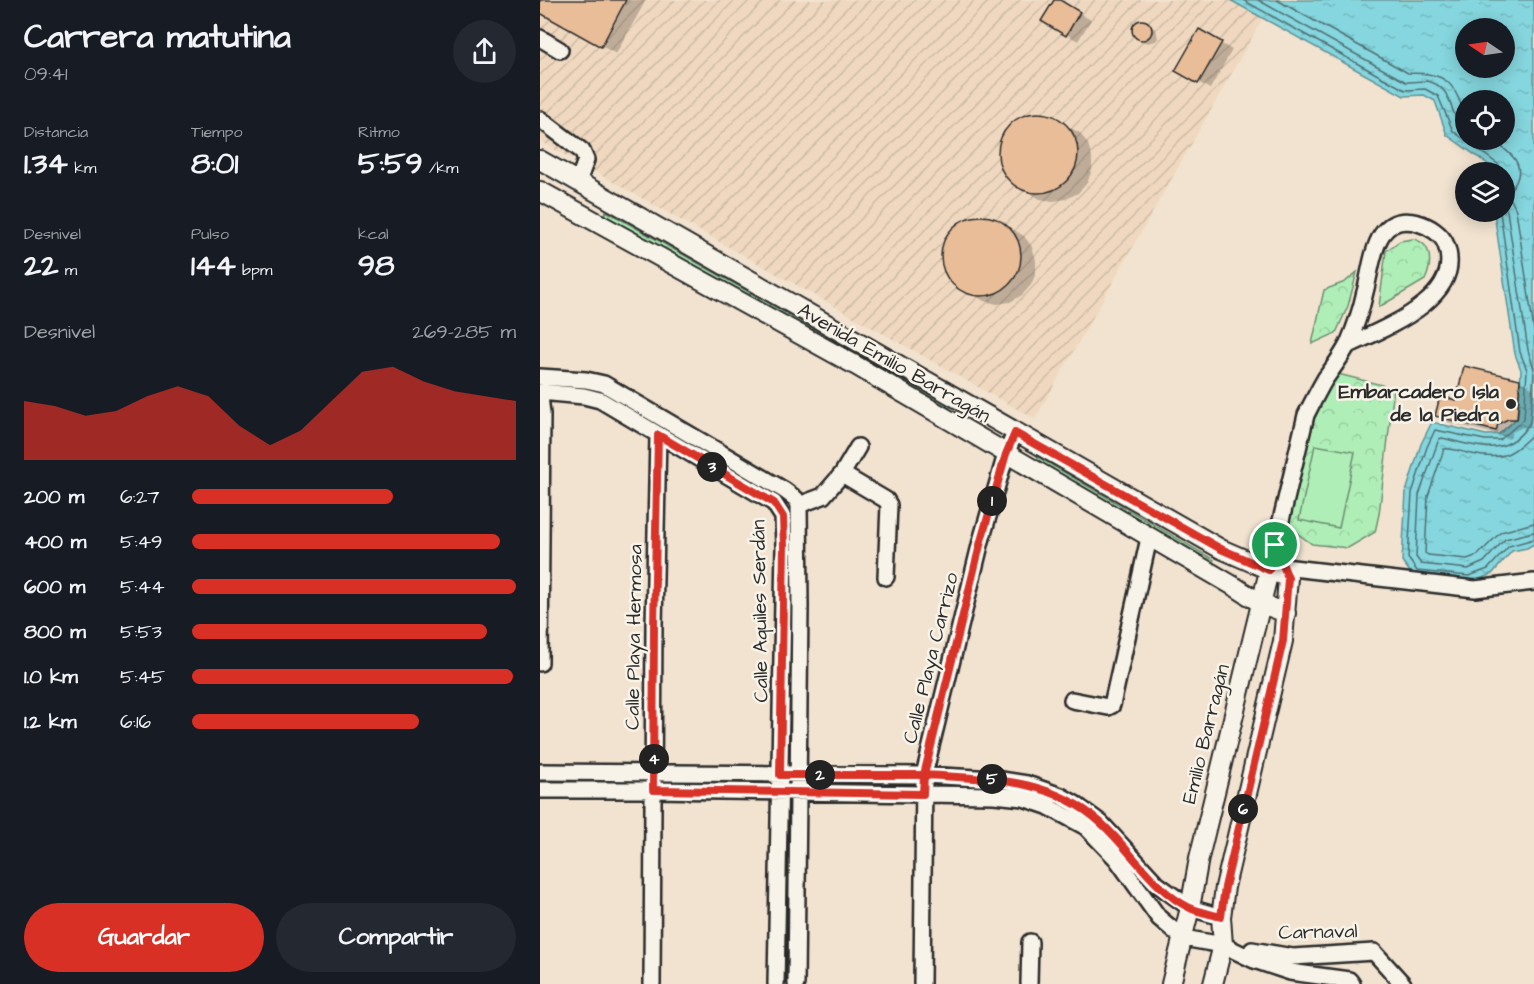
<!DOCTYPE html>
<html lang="es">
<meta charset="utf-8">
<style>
:root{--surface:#171b24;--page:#242831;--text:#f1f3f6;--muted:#9ea1a6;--accent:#d93025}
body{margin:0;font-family:"Architects Daughter",sans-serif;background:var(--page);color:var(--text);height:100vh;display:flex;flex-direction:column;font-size:22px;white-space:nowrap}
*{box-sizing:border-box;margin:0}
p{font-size:20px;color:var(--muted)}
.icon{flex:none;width:33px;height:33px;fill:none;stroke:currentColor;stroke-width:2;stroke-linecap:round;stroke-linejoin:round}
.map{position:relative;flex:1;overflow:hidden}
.drawer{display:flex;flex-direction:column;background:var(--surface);width:540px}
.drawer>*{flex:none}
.needle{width:39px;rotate:283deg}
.fabs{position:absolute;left:915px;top:18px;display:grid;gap:12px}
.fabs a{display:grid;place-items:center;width:60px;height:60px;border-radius:50%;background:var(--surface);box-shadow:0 3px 15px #0003;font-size:30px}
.pin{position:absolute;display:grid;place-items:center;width:51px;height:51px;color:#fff;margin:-26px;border:3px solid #fff;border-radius:50%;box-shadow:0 2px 6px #0007}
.km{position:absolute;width:30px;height:30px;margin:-15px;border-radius:50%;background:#222;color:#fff;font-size:16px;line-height:30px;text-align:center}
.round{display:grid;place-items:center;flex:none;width:63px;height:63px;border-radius:32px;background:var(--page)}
.head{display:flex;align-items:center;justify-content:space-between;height:102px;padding:0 24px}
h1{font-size:33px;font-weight:800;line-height:45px}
.metrics{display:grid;grid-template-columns:repeat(3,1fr);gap:9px;height:102px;padding:6px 24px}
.metrics div{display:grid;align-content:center}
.metrics b{font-size:30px;font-weight:800}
.metrics small{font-size:16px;font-weight:400}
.metrics p{font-size:16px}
.chart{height:168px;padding:12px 24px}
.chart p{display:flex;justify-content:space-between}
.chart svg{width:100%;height:108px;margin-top:6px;fill:var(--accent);opacity:.7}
.primary-button{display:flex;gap:12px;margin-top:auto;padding:12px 24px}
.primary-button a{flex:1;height:69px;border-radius:36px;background:var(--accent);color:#fff;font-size:24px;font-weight:800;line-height:69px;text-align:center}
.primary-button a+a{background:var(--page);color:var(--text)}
ul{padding:0 24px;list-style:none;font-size:20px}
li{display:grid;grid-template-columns:96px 72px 1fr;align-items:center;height:45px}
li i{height:15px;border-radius:8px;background:var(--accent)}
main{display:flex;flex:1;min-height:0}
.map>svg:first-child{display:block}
</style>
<main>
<section class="drawer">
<div class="head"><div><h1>Carrera matutina</h1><p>09:41</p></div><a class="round"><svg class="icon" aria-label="share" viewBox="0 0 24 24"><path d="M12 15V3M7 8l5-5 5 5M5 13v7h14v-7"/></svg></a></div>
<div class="metrics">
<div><p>Distancia</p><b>1.34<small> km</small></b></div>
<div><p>Tiempo</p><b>8:01</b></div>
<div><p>Ritmo</p><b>5:59<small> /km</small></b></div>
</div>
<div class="metrics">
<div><p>Desnivel</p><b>22<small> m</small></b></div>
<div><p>Pulso</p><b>144<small> bpm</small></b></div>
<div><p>kcal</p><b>98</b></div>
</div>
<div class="chart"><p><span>Desnivel</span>269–285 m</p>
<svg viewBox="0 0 160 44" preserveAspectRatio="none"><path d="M0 44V20L10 22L20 26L30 24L40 18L50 14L60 18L70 30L80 38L90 32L100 20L110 8L120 6L130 12L140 16L150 18L160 20V44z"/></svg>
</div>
<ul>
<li><b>200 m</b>6:27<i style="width:62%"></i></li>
<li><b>400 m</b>5:49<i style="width:95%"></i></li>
<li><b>600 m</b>5:44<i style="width:100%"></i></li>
<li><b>800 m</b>5:53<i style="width:91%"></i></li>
<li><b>1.0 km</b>5:45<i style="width:99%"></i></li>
<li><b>1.2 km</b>6:16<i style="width:70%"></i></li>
</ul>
<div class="primary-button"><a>Guardar</a><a>Compartir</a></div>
</section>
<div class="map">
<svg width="994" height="984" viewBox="0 0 994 984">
<defs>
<pattern id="industrial-furrows" width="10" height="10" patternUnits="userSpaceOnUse" patternTransform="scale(1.5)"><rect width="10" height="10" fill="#efd8bf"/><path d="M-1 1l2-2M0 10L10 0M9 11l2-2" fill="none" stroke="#cdbaa4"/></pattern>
<pattern id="forest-crowns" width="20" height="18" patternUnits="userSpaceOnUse" patternTransform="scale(1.5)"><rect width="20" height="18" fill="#afefb7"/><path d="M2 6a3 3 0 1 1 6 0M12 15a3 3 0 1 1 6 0" fill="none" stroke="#97cd9e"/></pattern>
<pattern id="water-ripples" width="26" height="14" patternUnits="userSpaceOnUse" patternTransform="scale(1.5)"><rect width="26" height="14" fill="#85d6de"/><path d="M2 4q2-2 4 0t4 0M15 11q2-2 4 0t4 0" fill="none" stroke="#73b8bf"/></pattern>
</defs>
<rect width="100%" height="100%" fill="#f2e3d0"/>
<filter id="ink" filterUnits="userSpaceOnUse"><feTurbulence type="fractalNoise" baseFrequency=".0167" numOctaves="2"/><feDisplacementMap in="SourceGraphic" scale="12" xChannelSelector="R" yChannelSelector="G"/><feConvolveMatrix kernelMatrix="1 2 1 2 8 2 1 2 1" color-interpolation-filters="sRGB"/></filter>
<g filter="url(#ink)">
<!-- industrial -->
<path fill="url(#industrial-furrows)" d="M0,0H690L723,18L495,419L0,141Z"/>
<!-- forest -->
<path fill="url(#forest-crowns)" stroke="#6d8d71" stroke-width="1.5" d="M66,211L410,406L409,413L61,219Z
M873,239C893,243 892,265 885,280L839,307L846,251L860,241Z
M817,272L808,306L796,333L772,344L784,290L805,282Z
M798,374L854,388L839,514L835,532L808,548L772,544L743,523L771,411Z
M498,457L674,560L669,566L494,465Z"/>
<!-- pitch -->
<path fill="#afefb7" stroke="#6d8d71" stroke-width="1.5" d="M775,445L815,452L799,528L759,520Z"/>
<!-- water -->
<path fill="url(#water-ripples)" stroke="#619296" stroke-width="1.5" fill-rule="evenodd" d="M690,0H994V544L987,548L972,551L952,574L930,583L873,576L862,561L866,492L881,444L892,422L946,435L959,434L978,417L981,370L975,354L954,213L964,212V172H959L907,135L895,101L884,95L864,96ZM926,28H964V68H926ZM926,100H964V140H926Z"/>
<!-- shadow -->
<path fill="#0003" d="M0,0H106L76,54L0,12Z
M516,0L551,20L538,41L503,21Z
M599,22L616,29L618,38L616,41L607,43L596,36L594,28Z
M660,31L692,50L670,89L637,70Z
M500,114L512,117L540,133L548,144L552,157V170L547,183L538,193L526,199L513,201L500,199L473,183L465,174L460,163L459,150L462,139L468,128L477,120L488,115Z
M444,217L456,219L484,236L492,247L496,260V273L491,285L482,295L470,302L457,304L444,301L417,285L409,276L404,265L403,253L406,241L412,231L421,223L432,218Z
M979,381L994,389L991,427H983L972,432L970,438L910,423L896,415L917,402Z"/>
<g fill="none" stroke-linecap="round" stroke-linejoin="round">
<!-- shore -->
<path stroke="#4f6f73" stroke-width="1.5" d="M703,0L865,90L885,89L898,96L913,131L959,165L962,172
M718,0L866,82C873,82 880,81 886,81C916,86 907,117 926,131
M737,0L868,73C909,73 913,82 926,118
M952,140C966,150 986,161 976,182C974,186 970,189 968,193L976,210L994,331
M964,204L967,211L988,350L994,369
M960,212L980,352L987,370L984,419L960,440H945L895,430L887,447L872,493L868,558L877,571L929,576L948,569L969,546L994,539
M994,373L990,422C967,460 937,446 902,438L899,439L879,495L876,557L881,564L928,569L944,562L965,539L994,532
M994,433C969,457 962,461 927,453C919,451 911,448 904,449L888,496L885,553L888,555L927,559L938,555L961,532L994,523"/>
</g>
<!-- building -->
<path fill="#e8bd98" stroke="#2b2b2b" stroke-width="1.5" d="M0,0H86L61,47L0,13Z
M514,0H520L540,12L526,36L501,21Z
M592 30a10 10 0 1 1 20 0a10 10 0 1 1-20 0Z
M659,29L682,42L658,84L635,71Z
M458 153a40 40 0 1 1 80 0a40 40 0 1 1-80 0Z
M401 256a40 40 0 1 1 80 0a40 40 0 1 1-80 0Z
M924,366L980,379L977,419H968L958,424L956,431L895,416L900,396L916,400Z"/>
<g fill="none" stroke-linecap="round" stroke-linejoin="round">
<!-- minor casing -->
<g stroke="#2b2b2b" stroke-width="20">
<path id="minor" d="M0,38L20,50
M0,119L42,151L46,160L38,182
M0,377L46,380L64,384L244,490L256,499L259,505L260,606L256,984
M0,392L44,396L60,400L234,503L243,517L244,546L236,984
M0,396L2,414L0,663
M302,474L346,500L349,505L346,577
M259,505L283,496L302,474L318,447
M744,567L935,589L994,582
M729,571L766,415C772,403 778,391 785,379C793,368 802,356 808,344C815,328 821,310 825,292C833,264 833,211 878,223C889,226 902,234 906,245C926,298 843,329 807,346
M532,700L568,707L572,705L609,538
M0,772L384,775L455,779L487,784L521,796L535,804L561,823L617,884L650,908L681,917
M0,790H113L383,794L454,795L483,798L507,806L546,827L576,858L619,918L643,938L683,945L714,960L750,972L809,980L812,984
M712,950L753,957L834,952L863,984
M112,984L114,626L118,435
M382,984L384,775L441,541L466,454L475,433
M489,984L490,942"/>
</g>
<!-- major casing -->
<g stroke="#2b2b2b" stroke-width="22">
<path id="major" d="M0,160L681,549L748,578L743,641L685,887L681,917L683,945L673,984
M0,191L315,365L697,588L722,604L746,613
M631,984L650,908L659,858L729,571"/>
</g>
<!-- minor -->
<use href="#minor" stroke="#f7f3e8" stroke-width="15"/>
<!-- major -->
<use href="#major" stroke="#f7f3e8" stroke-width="18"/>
</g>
</g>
<g fill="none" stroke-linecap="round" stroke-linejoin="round" filter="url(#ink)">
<!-- route casing -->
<g stroke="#fff" stroke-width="12">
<path id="route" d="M735,545L729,570L681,549L475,433L466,454L441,541L384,775H240L244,546L243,517L234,503L118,435L114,626L113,790L383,794L384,775C448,779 511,777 561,823C592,851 612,889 650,908C659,912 671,914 681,917L685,887L743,641L748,578L735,545"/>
</g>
<!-- route -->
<use href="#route" stroke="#d93025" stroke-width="8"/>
</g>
<!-- markers -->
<circle fill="#2b2b2b" stroke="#f7f3e8" stroke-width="2" cx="971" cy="404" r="6"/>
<g text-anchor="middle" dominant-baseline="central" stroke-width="5" stroke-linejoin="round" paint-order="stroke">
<!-- street labels -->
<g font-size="20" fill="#2b2b2b" stroke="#f7f3e8">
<text transform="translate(354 363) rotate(30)">Avenida Emilio Barragán</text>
<text transform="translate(220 611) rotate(-91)">Calle Aquiles Serdán</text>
<text transform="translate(94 637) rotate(-89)">Calle Playa Hermosa</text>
<text transform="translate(391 658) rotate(-76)">Calle Playa Carrizo</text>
<text transform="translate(666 734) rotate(-76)">Emilio Barragán</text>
<text transform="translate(778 932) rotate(-1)">Carnaval</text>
</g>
<!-- poi labels -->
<g font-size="20" font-weight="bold" fill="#2b2b2b" stroke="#f7f3e8" text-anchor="end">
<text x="959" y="392">Embarcadero Isla<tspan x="959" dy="23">de la Piedra</tspan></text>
</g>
</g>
</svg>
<div class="fabs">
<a><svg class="needle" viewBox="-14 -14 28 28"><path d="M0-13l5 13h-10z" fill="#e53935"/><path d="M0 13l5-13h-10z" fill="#9ea1a6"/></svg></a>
<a><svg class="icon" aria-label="locate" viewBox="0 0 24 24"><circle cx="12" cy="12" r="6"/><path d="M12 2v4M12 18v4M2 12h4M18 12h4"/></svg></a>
<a><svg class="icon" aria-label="layers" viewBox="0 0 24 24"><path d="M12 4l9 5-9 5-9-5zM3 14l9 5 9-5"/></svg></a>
</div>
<div class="pin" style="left:735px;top:545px;background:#1e9e55"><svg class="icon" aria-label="arrive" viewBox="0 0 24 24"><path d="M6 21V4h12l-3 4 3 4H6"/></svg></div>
<b class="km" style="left:452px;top:501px">1</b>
<b class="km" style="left:280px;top:775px">2</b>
<b class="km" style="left:172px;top:467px">3</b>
<b class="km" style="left:114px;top:759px">4</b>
<b class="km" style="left:452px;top:779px">5</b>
<b class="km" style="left:703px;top:809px">6</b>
</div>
</main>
